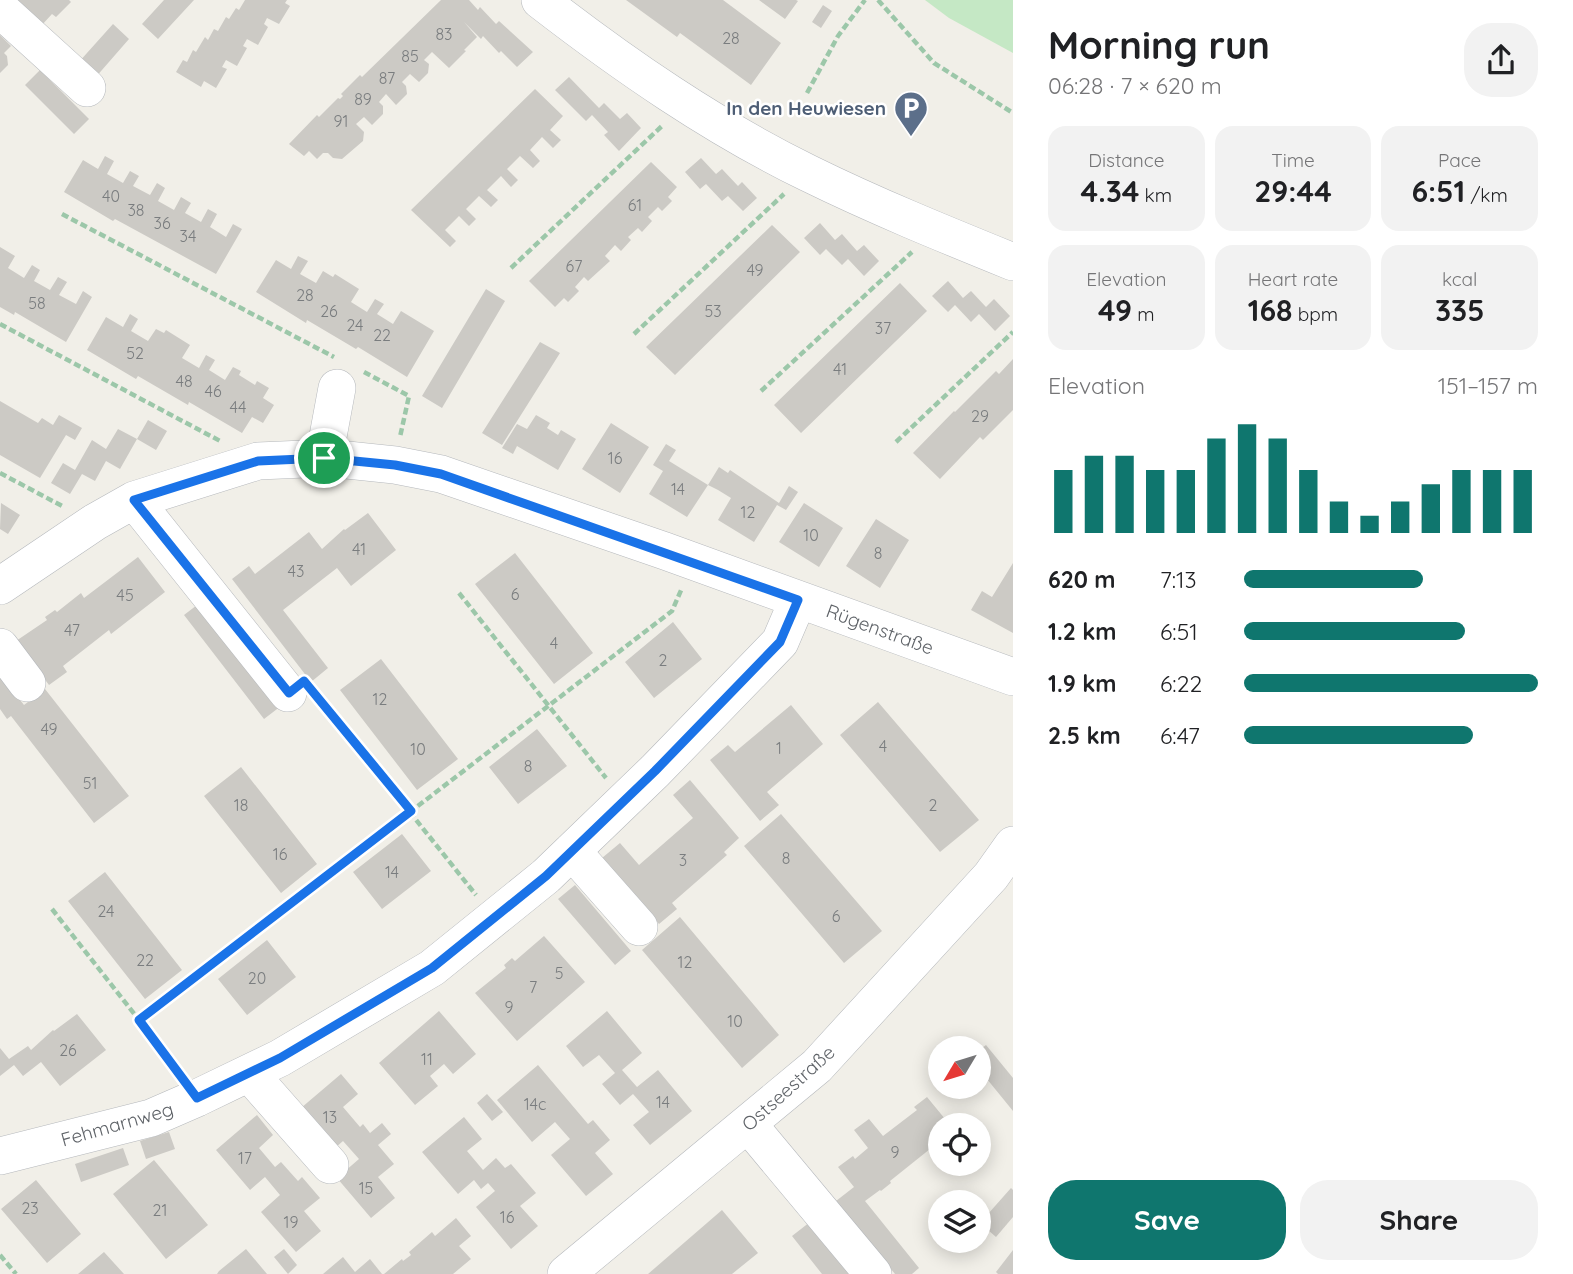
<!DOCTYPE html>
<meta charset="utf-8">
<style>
:root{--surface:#fff;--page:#f2f2f2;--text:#202124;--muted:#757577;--accent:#0f766e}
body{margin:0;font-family:Quicksand,sans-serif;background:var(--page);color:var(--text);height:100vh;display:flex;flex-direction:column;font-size:26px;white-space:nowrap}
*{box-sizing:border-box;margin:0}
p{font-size:23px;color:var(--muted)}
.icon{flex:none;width:38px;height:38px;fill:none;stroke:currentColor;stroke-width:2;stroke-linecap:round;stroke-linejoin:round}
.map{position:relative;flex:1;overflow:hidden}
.panel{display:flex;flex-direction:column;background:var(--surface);width:560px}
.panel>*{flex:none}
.needle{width:46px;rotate:232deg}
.buttons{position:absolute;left:928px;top:1036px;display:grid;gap:14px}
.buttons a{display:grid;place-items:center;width:63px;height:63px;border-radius:50%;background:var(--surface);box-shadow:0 4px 18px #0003;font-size:35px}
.pin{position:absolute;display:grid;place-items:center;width:60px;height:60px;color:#fff;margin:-30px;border:4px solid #fff;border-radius:50%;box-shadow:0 2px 7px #0007}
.round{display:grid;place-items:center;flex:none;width:74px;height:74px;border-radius:28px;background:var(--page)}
.head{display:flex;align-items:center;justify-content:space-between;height:119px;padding:0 35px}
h1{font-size:38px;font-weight:700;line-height:52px}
.metrics{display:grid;grid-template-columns:repeat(3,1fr);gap:10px;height:119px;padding:7px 35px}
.metrics div{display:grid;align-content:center;border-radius:18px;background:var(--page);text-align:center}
.metrics b{font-size:30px;font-weight:700}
.metrics small{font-size:19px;font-weight:400}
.metrics p{font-size:19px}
.chart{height:196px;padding:14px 35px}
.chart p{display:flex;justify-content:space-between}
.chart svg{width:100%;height:126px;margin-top:7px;stroke:var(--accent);stroke-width:6}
.button{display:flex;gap:14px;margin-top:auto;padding:14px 35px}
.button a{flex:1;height:80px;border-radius:28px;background:var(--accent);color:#fff;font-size:28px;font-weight:700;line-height:80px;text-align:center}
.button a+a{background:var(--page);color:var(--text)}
ul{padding:0 35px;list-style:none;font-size:23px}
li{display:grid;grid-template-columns:112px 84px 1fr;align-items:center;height:52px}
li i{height:18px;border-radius:9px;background:var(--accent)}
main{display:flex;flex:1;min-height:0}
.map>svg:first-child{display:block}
</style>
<main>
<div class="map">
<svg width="1013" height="1274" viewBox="0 0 1013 1274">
<rect width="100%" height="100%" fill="#f1efe8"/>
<!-- green -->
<path fill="#c5e8c5" d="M925,0H1013V53L949,18Z"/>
<!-- building -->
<path fill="#cccac5" d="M13,0H69L71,2L56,17L52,14L41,26Z
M164,0H194L158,39L142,24Z
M245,0H287L285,3L290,6L279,24L267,18L264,24L268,27L258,45L247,39L243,46L247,48L237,66L226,60L222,67L227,69L216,88L204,81L201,87L176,72L183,60L187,62L193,50L196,52L205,37L208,40L214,29L218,31L226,17L229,19L236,8L239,10Z
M441,0H469L478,10L480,7L496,24L499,21L533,52L517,67L501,51L499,53L483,36L481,39L464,22L477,37L464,50L466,51L449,68L432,52L424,60L429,64L428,73L419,82L410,74L402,82L406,86L407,94L396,105L386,94L379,102L383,106V114L372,125L364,117L356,124L364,132L363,141L342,159L333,158L328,153H323L317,159L309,151L304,156L289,144L317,115L319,117L338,98L340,99L343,96L341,94L360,75L362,77Z
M626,0H723L781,43L751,85L680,33L677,37Z
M759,0H796L798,1L785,19Z
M823,5L832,11L821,28L812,22Z
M113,24L129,39L95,78L78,63Z
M0,35L11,46L4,53L7,56L8,65L0,73Z
M40,70L89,119L74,134L25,85Z
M569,77L599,108L604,103L620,119L627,113L641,128L619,151L604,135L608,132L592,115L586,121L555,90Z
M535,89L563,116L550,130L561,140L553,148L542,137L530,150L540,161L533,168L520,156L507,169L518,180L511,187L501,176L487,190L498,200L491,207L479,196L466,209L476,219L469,226L459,216L445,230L456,241L450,247L411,210Z
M105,156L114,161L107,174L123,183L130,171L139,176L133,186L150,195L157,183L165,188L158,201L174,210L181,197L191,203L185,213L201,222L208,209L217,214L210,227L226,237L233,224L242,229L216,274L115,219L113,221L64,192L83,160L98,169Z
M701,158L716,174L722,169L738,186L742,182L757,198L743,211L728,196L722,201L706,184L700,189L685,172Z
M651,162L677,187L668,197L672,201L662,211L658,207L648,217L652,221L642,232L638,228L628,237L631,240L621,251L615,245L605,256L610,261L588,281L584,277L575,287L579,291L568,302L564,298L555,307L529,281Z
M820,223L835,240L842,234L857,251L864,245L879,261L864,276L848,259L842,265L826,249L820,255L804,238Z
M772,225L800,252L675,375L646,347Z
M0,247L15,256L8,268L24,278L32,265L40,270L34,281L50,290L58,277L67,282L59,295L76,304L83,291L92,297L66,342L15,312L14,315L0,307Z
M298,256L308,261L300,274L316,283L323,271L333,277L335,274L359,289L351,302L367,312L375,299L384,304L377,314L393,324L401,311L434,331L407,377L358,347L356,349L307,320L306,323L256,292L276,260L291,269Z
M948,281L963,298L971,291L986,307L994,299L1010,316L995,331L979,314L971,322L955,305L948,312L932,296Z
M900,283L927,311L801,433L774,405Z
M486,289L505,301L442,408L422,396Z
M130,314L138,319L131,331L148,341L156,329L164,333L166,330L190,345L182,358L199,368L206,355L215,360L209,370L225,380L233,367L241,371L239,375L255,385L257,381L269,388L263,398L274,405L263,423L252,417L242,433L189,402L188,405L138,376L136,379L87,350L106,317L123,327Z
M540,342L560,353L502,445L482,433Z
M1013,359V410L983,440L980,437L940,479L913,453L954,411L955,412L996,371L999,374Z
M0,401L38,423L42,418L53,425L59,415L82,428L75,440L66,435L40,478L0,455Z
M536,415L550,423L547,428L558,435L561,430L576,439L558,470L517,446L513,454L502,448L517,424L527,429Z
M148,420L167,431L156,450L137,439L120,469L106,461L95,481L82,474L70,494L51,483L63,463L75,470L92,440L106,449L118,429L137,439Z
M611,423L649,447L620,493L582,469Z
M666,444L676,450L669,461L708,485L719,467L728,473L730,470L779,503L789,486L798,492L786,510L777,505L754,542L718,520L731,498L718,490L708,485L687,517L649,494L663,471L653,465Z
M1,503L20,515L8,534L0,529Z
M804,503L843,528L819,567L779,542Z
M368,513L396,550L351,586L337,568L283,610L328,668L311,682L232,579L249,566L255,574L309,532L322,549L344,529L345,530Z
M876,519L909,540L880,588L846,566Z
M515,553L593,653L554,684L475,584Z
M138,557L165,592L111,634L109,630L63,666L67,672L49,685L16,641L47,620L45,617L55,610L57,612L81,593L84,598Z
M1013,563V633L971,610L982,591L992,597Z
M201,602L281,706L264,719L184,615Z
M673,622L702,659L654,698L625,662Z
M381,659L458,759L417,790L340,690Z
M0,674L24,705L45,689L129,796L94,823L11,716L7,719L0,709Z
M878,702L979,820L940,852L840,735Z
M791,705L823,744L767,792L779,805L760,821L710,760L728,745L735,752Z
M537,729L567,766L518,804L489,767Z
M241,767L317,864L281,893L204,796Z
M690,780L739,838L724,852L727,855L672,903L677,909L659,924L602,858L620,843L639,865L693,818L673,795Z
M781,814L882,931L844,963L744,846Z
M402,834L431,871L382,909L353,872Z
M105,872L182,970L145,999L68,901Z
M575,885L631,951L615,965L558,899Z
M680,917L779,1035L742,1068L642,950Z
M544,936L585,982L517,1041L475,993L506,968L504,965L512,958L515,961Z
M267,940L296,977L247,1015L218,979Z
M439,1011L476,1054L453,1074L444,1064L430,1076L438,1086L415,1105L379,1063Z
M607,1011L642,1053L622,1070L637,1087L658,1070L692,1111L650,1145L633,1125L649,1112L633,1094L620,1105L602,1084L615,1073L599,1055L583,1067L566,1046Z
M77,1014L106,1050L60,1086L41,1062L23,1076L14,1065L0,1076V1048L9,1059L28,1046L31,1050L53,1030L54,1031Z
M986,1045L1013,1078V1111L978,1068V1051Z
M538,1065L588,1124L593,1120L610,1140L595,1153L613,1174L586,1196L551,1155L570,1139L555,1122L532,1142L497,1100Z
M341,1074L358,1094L343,1107L360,1127L363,1124L370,1133L382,1123L391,1134L378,1145L394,1164L378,1177L395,1198L371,1218L337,1178L359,1159L343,1141L335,1148L301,1108Z
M487,1094L503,1112L492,1121L477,1103Z
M927,1097L950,1125H940V1141L890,1181L891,1183L881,1191L880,1190L865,1201L919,1268L912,1274H895L836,1201L854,1187L838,1167L853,1156L855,1159L868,1148L854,1130L869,1119L883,1136L917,1110L914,1107Z
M257,1115L273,1135L259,1148L275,1167L281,1162L298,1181L302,1177L320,1198L304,1211L321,1231L296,1252L261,1212L280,1195L265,1177L250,1190L216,1150Z
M464,1117L482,1139L467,1151L483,1170L496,1158L505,1168L511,1164L536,1193L520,1206L538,1226L511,1249L476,1207L495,1191L488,1183L481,1189L474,1180L458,1194L422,1152Z
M169,1132L175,1149L146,1159L140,1141Z
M123,1148L129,1165L81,1182L75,1164Z
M154,1160L208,1225L166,1259L113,1194Z
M36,1180L81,1234L47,1263L1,1209Z
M1011,1188L1013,1190V1217L996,1237L980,1223Z
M722,1210L758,1253L732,1274H648Z
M456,1218L471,1236L459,1246L471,1259L453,1274H384L402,1259L403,1261L411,1255L409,1252L432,1232L435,1236Z
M810,1222L851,1274H822L792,1236Z
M246,1249L267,1274H217L219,1271Z
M284,1249L297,1265L288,1274L274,1257Z
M1013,1250V1274H998L996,1272Z
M104,1252L124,1274H78Z
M343,1257L355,1272L370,1259L382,1274H323Z"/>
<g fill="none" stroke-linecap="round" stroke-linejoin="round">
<!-- minor casing -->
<g stroke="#b5b8bc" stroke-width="38">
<path id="minor" d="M540,0C624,65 712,126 808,173C875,206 944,234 1013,262
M0,9L87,88
M324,458L337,388
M134,500L288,693
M0,586L95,522L134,500L258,461L328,458L395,465L441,474L665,551L1013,677
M0,647L27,683
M572,851L639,927
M249,1073L330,1165
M748,1124L873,1274
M0,1156L151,1118L197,1098L280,1058L432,968L546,876L655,771L780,642L798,600
M566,1274L817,1066L991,876L1013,845"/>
</g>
<!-- path -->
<path stroke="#9cc7a9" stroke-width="4.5" stroke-dasharray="7 3.5" stroke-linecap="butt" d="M878,0L934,63L1013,113
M807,93L838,36L865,0
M62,214L334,357
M511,268L663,125
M0,324L222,442
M634,334L784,194
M364,372L409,396L400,437
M761,391L912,252
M896,442L1013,332
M0,473L64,507
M459,593L606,778
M318,697L476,895
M52,909L139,1020
M180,1075L139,1020L672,611L682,588
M0,1255L16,1274"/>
<!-- minor -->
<use href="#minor" stroke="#fff" stroke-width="37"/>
</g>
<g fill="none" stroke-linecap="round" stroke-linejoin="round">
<!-- route casing -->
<g stroke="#fff" stroke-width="14">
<path id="route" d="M324,458L395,465L441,474L798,600L780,642L655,771L546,876L432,968L280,1058L197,1098L139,1020L411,811L304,681L289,693L134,500L258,461Z"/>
</g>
<!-- route -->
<use href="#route" stroke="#1a73e8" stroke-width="9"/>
</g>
<!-- icons -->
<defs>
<g id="parking-pin" transform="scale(1.75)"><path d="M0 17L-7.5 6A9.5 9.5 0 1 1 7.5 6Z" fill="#5c6f8a" stroke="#fff"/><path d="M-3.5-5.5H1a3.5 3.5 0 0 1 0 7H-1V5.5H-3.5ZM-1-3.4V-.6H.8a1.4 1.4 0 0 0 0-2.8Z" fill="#fff"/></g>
</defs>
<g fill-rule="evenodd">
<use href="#parking-pin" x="911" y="108"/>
</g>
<g text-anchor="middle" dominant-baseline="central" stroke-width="5" stroke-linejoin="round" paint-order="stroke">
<!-- number labels -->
<g font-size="16" fill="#7a7d7f">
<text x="444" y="34">83</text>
<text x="731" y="38">28</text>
<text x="410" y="56">85</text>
<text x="387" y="78">87</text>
<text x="363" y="99">89</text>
<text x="341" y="121">91</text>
<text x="111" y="196">40</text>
<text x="635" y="205">61</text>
<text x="136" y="210">38</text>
<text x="162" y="223">36</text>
<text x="188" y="236">34</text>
<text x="574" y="266">67</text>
<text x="755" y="270">49</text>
<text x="305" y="295">28</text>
<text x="37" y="303">58</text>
<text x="329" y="311">26</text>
<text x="713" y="311">53</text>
<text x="355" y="325">24</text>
<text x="883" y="328">37</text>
<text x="382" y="335">22</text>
<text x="135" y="353">52</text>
<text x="840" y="369">41</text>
<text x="184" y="381">48</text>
<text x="213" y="391">46</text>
<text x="238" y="407">44</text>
<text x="980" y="416">29</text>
<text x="615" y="458">16</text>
<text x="678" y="489">14</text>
<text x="748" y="512">12</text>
<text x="811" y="535">10</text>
<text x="359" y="549">41</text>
<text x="878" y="553">8</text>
<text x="296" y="571">43</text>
<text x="515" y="594">6</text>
<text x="125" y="595">45</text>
<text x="72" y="630">47</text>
<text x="554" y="643">4</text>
<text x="663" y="660">2</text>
<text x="380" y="699">12</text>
<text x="49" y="729">49</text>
<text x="883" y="746">4</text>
<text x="779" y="748">1</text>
<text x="418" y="749">10</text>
<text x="528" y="766">8</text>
<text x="90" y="783">51</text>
<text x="241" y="805">18</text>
<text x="933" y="805">2</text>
<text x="280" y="854">16</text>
<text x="786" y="858">8</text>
<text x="683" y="860">3</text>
<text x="392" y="872">14</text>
<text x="106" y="911">24</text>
<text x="836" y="916">6</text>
<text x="145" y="960">22</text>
<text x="685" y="962">12</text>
<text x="559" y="973">5</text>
<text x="257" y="978">20</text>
<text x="533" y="987">7</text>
<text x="509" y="1007">9</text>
<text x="735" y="1021">10</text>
<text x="68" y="1050">26</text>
<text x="427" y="1059">11</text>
<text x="663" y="1102">14</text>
<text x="535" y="1104">14c</text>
<text x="330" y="1117">13</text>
<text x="895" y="1152">9</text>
<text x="245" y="1158">17</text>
<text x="366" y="1188">15</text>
<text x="30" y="1208">23</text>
<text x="160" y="1210">21</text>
<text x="507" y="1217">16</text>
<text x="291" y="1222">19</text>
</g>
<!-- service labels -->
<g font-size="19" font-weight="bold" fill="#4e5e75" stroke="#fff" text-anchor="end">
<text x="886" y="108">In den Heuwiesen</text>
</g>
<!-- street labels -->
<g font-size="19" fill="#5f6368" stroke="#fff">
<text transform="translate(880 629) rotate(20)">Rügenstraße</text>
<text transform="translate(788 1088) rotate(-42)">Ostseestraße</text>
<text transform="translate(117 1124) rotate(-16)">Fehmarnweg</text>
</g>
</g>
</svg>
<div class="buttons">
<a><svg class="needle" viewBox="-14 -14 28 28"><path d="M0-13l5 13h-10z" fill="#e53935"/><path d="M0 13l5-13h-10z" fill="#757577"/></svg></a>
<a><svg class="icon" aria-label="locate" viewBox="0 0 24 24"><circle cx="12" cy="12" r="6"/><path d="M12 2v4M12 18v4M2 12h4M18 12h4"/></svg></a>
<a><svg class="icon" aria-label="layers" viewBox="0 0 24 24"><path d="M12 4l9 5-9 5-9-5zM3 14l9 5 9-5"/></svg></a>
</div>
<div class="pin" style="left:324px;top:458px;background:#1e9e55"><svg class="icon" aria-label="arrive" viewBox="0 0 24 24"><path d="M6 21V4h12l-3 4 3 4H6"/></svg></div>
</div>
<section class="panel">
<div class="head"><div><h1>Morning run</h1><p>06:28 · 7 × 620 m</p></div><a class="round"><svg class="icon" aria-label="share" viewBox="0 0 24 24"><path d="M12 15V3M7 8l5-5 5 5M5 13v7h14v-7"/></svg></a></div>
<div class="metrics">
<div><p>Distance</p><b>4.34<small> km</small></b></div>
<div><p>Time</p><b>29:44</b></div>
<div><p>Pace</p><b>6:51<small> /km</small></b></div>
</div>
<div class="metrics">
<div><p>Elevation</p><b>49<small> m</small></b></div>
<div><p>Heart rate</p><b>168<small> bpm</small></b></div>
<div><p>kcal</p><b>335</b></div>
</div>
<div class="chart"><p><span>Elevation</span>151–157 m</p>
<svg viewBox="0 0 160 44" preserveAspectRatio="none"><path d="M5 44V22M15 44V17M25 44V17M35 44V22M45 44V22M55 44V11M65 44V6M75 44V11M85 44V22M95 44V33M105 44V38M115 44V33M125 44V27M135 44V22M145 44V22M155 44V22"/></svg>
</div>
<ul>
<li><b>620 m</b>7:13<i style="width:61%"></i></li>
<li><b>1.2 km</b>6:51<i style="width:75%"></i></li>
<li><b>1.9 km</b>6:22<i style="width:100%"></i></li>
<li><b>2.5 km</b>6:47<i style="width:78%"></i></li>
</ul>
<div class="button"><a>Save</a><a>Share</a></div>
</section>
</main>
